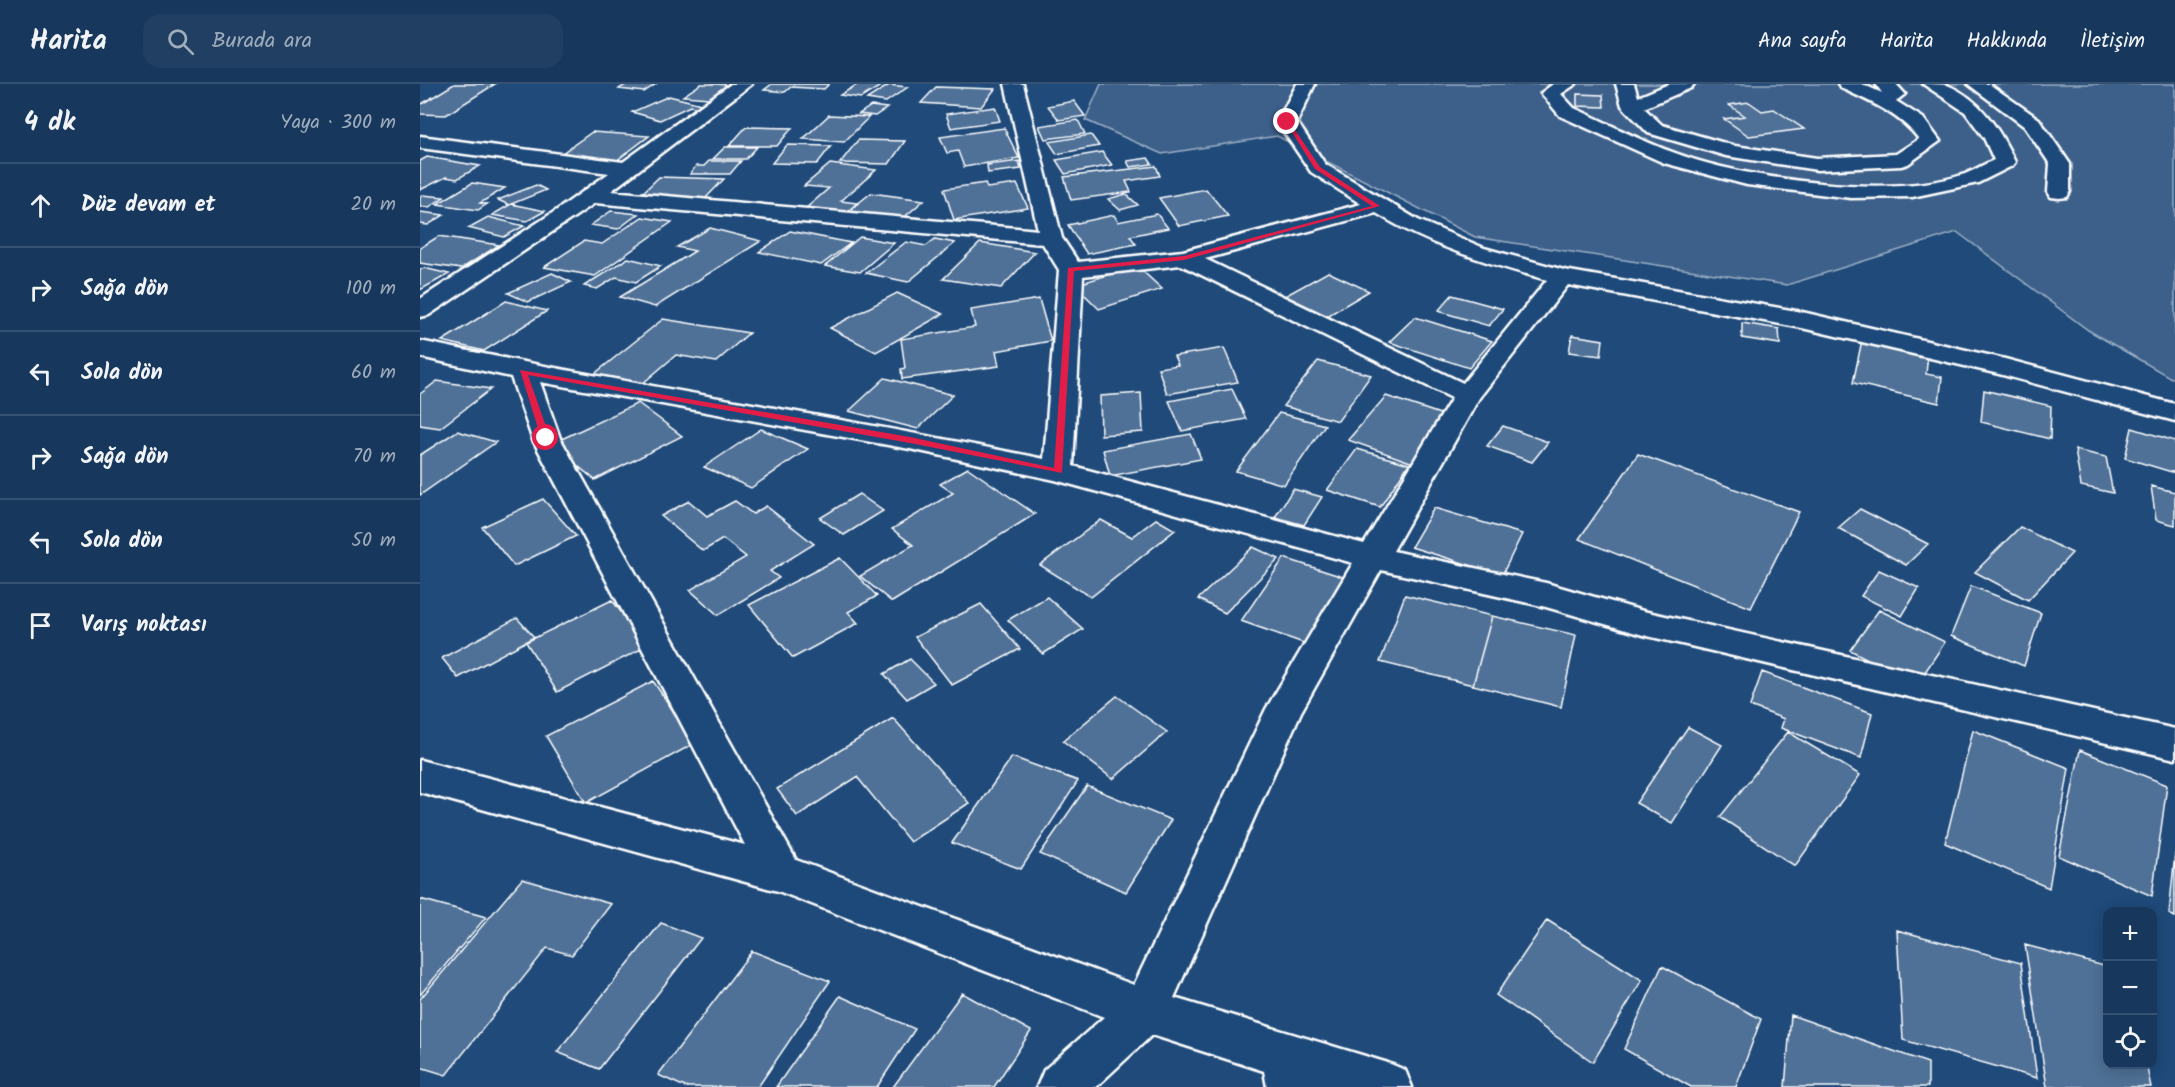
<!DOCTYPE html>
<html lang="tr">
<meta charset="utf-8">
<style>
body{margin:0;font-family:Kalam,sans-serif;background:#203f62;color:#f1f3f6}
.controls{position:absolute;right:18px;bottom:18px;display:grid;overflow:hidden;border-radius:12px;box-shadow:0 3px 15px #0003}
.controls button{width:54px;height:54px;display:grid;place-items:center;padding:0;border:0;border-bottom:2px solid #365272;background:#17385c;color:#f1f3f6;font:30px sans-serif}
.stop{position:absolute;width:18px;height:18px;margin:-14px;border:4px solid #e11d48;border-radius:50%;background:#fff}
.stop.end{background:#e11d48;border-color:#fff;box-shadow:0 2px 6px #0008}
.list{margin:0;padding:0;list-style:none}
h2{display:flex;justify-content:space-between;align-items:center;height:78px;margin:0;padding:0 24px;font-size:26px}
h2 small{font-size:20px;font-weight:400;color:#9eacbb}
.list li{display:grid;grid-template-columns:39px 1fr auto;gap:18px;align-items:center;box-sizing:border-box;height:84px;padding:0 24px;border-top:2px solid #365272}
.list b{display:block;font-size:22px;white-space:nowrap}
.list em{font-size:20px;font-style:normal;color:#9eacbb}
.icon{flex:none;width:33px;height:33px;fill:none;stroke:currentColor;stroke-width:2;stroke-linecap:round;stroke-linejoin:round}
.map{position:relative;flex:none;width:1755px;height:1003px;overflow:hidden}
header{display:flex;align-items:center;gap:36px;box-sizing:border-box;height:84px;padding:0 30px;background:#17385c;border-bottom:2px solid #365272}
header strong{font-size:28px}
nav{display:flex;gap:33px;margin-inline-start:auto;font-size:21px}
.search{width:420px;height:54px;background:#203f62;display:flex;align-items:center;gap:15px;box-sizing:border-box;padding:0 21px;border-radius:18px;color:#9eacbb;font-size:22px}
main{display:flex}
aside{flex:1;background:#17385c}
.map>svg:first-child{display:block}
.green{fill:#3c618b;stroke:#9eb0c5;stroke-width:1.5}
.building{fill:#507197;stroke:#fff;stroke-width:1.5}
.lines{fill:none;stroke-linecap:round;stroke-linejoin:round}
.minor-casing{stroke:#fff;stroke-width:5}
.minor{fill:#1f4a7a;fill-rule:evenodd}
.route{fill:#e11d48}
</style>
<header>
<strong>Harita</strong>
<div class="search"><svg class="icon" aria-label="search" viewBox="0 0 24 24"><circle cx="10" cy="10" r="6"/><path d="M15 15l6 6"/></svg>Burada ara</div>
<nav><a>Ana sayfa</a><a>Harita</a><a>Hakkında</a><a>İletişim</a></nav>
</header>
<main>
<aside>
<h2>4 dk<small>Yaya · 300 m</small></h2>
<ul class="list">
<li><svg class="icon" aria-label="ahead" viewBox="0 0 24 24"><path d="M12 20V5M6 11l6-6 6 6"/></svg><div><b>Düz devam et</b></div><em>20 m</em></li>
<li><svg class="icon" aria-label="right" viewBox="0 0 24 24"><path d="M7 20v-9h11M14 6l5 5-5 5"/></svg><div><b>Sağa dön</b></div><em>100 m</em></li>
<li><svg class="icon" aria-label="left" viewBox="0 0 24 24"><path d="M17 20v-9H6M10 6l-5 5 5 5"/></svg><div><b>Sola dön</b></div><em>60 m</em></li>
<li><svg class="icon" aria-label="right" viewBox="0 0 24 24"><path d="M7 20v-9h11M14 6l5 5-5 5"/></svg><div><b>Sağa dön</b></div><em>70 m</em></li>
<li><svg class="icon" aria-label="left" viewBox="0 0 24 24"><path d="M17 20v-9H6M10 6l-5 5 5 5"/></svg><div><b>Sola dön</b></div><em>50 m</em></li>
<li><svg class="icon" aria-label="arrive" viewBox="0 0 24 24"><path d="M6 21V4h12l-3 4 3 4H6"/></svg><div><b>Varış noktası</b></div></li>
</ul>
</aside>
<div class="map">
<svg width="1755" height="1003" viewBox="0 0 1755 1003">
<rect width="100%" height="100%" fill="#1f4a7a"/>
<filter id="ink" filterUnits="userSpaceOnUse"><feTurbulence type="fractalNoise" baseFrequency=".0167" numOctaves="2"/><feDisplacementMap in="SourceGraphic" scale="12" xChannelSelector="R" yChannelSelector="G"/><feConvolveMatrix kernelMatrix="1 2 1 2 8 2 1 2 1" color-interpolation-filters="sRGB"/></filter>
<g filter="url(#ink)">
<path class="green" d="M681,0H1755V293L1751,294L1668,246L1537,148L1367,201L1055,153L857,52L742,70L665,36Z"/>
<path class="building" d="M34,0H75L26,31L0,30V21Z
M207,0H236L224,8L199,5Z
M281,0H297L308,1L289,14L263,12Z
M352,0H409L404,5L371,3L365,8L344,6Z
M438,0H464L441,14L420,11Z
M469,1L488,3L466,18L447,15Z
M516,3L575,5L561,23L501,19Z
M1157,10L1183,11L1184,23L1157,22Z
M249,12L285,21L279,24L270,22L240,36L212,28Z
M654,17L665,32L639,36L628,22Z
M1329,18L1342,27L1354,25L1384,45L1329,52L1304,35L1325,32L1309,21Z
M451,22L467,24L455,32L439,30Z
M575,23L580,37L531,44L526,30Z
M409,31L449,33L424,58L383,55Z
M658,36L665,50L625,55L619,42Z
M326,43L372,44L357,62H309Z
M584,44L599,74L544,83L538,67L527,69L520,53Z
M172,48L229,52L196,77L138,72Z
M671,51L679,62L637,70L629,58Z
M438,56L485,57L469,80L420,79Z
M367,61L411,62L397,80L352,79Z
M305,63H337L326,75H293Z
M682,68L692,81L645,90L636,76Z
M7,73L60,82L37,95L26,93L0,106V77Z
M728,74L732,80L710,83L707,77Z
M289,77H321L310,90H270L276,82H284Z
M599,77L601,85L568,89L567,81Z
M410,80L456,86L421,117L437,119L424,131L384,126L409,104L384,102Z
M736,82L740,92L706,97L711,108L651,116L644,93Z
M239,93L304,95L282,118L215,116Z
M52,99L85,104L60,119L67,120L58,126L17,120Z
M565,99L567,104L597,100L608,124L534,136L524,105Z
M116,101L126,106L89,121L78,116Z
M786,105L808,132L759,142L739,114Z
M451,109L504,116L480,137L426,129Z
M706,110L718,121L700,126L688,115Z
M2,111L24,113L9,123L0,122V113Z
M91,120L125,127L107,137L72,131Z
M191,127L218,130L198,145L171,141Z
M0,128L24,131L8,141L0,140Z
M737,130L748,144L710,152L716,160L667,170L648,141L694,131L698,138Z
M68,133L104,142L84,153L48,144Z
M222,133L252,138L175,192L124,183L164,157L182,160Z
M290,144L341,157L235,223L200,213L275,167L257,163Z
M370,147L431,159L401,181L339,168Z
M19,152L79,161L41,185L0,179V164Z
M440,153L474,159L440,188L405,182Z
M515,155L535,159L488,198L446,189L486,158L506,162Z
M560,159L615,168L581,204L523,195Z
M208,174L241,182L216,198L196,193L177,205L164,202Z
M717,182L742,205L679,225L655,201Z
M4,184L29,190L0,206V186Z
M908,188L949,207L904,234L863,213Z
M132,189L151,198L108,218L88,209Z
M477,209L523,230L456,268L410,244Z
M1032,211L1083,225L1069,242L1018,227Z
M619,215L631,257L576,267L579,282L482,295L481,285L485,284L481,255L555,243L551,226Z
M86,217L127,227L64,267L22,257Z
M995,233L1072,257L1049,284L969,258Z
M243,235L329,249L296,278L256,271L222,300L173,291Z
M1322,239L1359,245L1360,260L1322,254Z
M1152,251L1183,256L1181,272L1149,268Z
M1442,256L1508,270L1506,290L1522,293L1519,319L1433,299Z
M804,264L818,298L747,310L738,284L758,281L754,272Z
M898,277L951,291L918,337L863,322Z
M465,294L533,311L498,345L429,327Z
M17,297L71,305L20,344L0,341V310Z
M812,305L826,335L762,347L749,317Z
M1564,306L1631,322L1630,355L1561,338Z
M721,309L723,348L681,351L680,312Z
M966,312L1032,334L996,380L928,356Z
M218,319L262,352L175,396L131,360Z
M859,329L905,341L864,401L816,387Z
M1083,342L1128,358L1112,378L1067,362Z
M1712,344L1755,357V389L1705,374Z
M341,345L388,365L331,404L284,383Z
M37,347L76,358L0,411V371Z
M771,350L781,375L690,392L683,366Z
M937,365L989,380L960,423L907,406Z
M1655,366L1686,373L1693,409L1661,402Z
M1218,370L1379,428L1331,524L1159,455Z
M548,384L615,430L472,518L440,492L493,461L472,445L533,409L520,400Z
M1731,402L1755,408V441L1736,436Z
M873,405L902,413L884,441L855,433Z
M439,410L463,427L424,451L400,434Z
M123,415L156,452L94,482L62,443Z
M269,417L287,432L315,417L333,430L346,422L394,460L350,487L359,494L298,531L270,506L326,473L303,455L283,467L241,432Z
M1014,424L1102,450L1082,491L991,463Z
M1440,425L1508,460L1486,481L1418,444Z
M736,435L755,446L671,513L620,481L681,436L712,453Z
M1600,443L1652,469L1608,516L1555,488Z
M833,463L859,475L805,529L778,515Z
M420,474L457,512L428,528L438,539L373,574L329,521Z
M864,474L932,496L892,562L821,537Z
M1459,486L1499,504L1482,532L1441,512Z
M1551,502L1621,529L1604,582L1531,552Z
M985,511L1072,532L1053,601L960,578Z
M627,513L663,545L623,570L588,536Z
M192,516L227,562L137,608L106,558Z
M561,520L600,565L532,601L495,553Z
M1459,526L1525,558L1497,600L1430,566Z
M1072,532L1156,551L1141,623L1053,601Z
M97,534L114,553L38,594L22,574Z
M490,575L514,599L487,615L464,590Z
M1342,588L1452,629L1441,674L1361,644L1364,635L1330,622Z
M233,597L275,659L166,719L126,652Z
M697,612L747,648L693,695L643,657Z
M473,634L549,719L490,758L437,693L377,732L357,705Z
M1268,643L1302,661L1252,739L1216,719Z
M1553,646L1649,684L1629,804L1525,759Z
M1368,648L1440,691L1375,782L1300,733Z
M1660,666L1747,701L1732,812L1639,772Z
M592,673L658,697L601,785L532,759Z
M667,702L751,736L706,808L620,770Z
M1755,769V833L1749,830Z
M102,795L191,820L152,871L127,864L26,991L0,983V915Z
M0,815L66,833L0,911Z
M1127,836L1222,896L1173,978L1076,911Z
M241,839L281,854L179,985L137,968Z
M1477,846L1601,879L1617,994L1483,956Z
M1605,861L1688,883V980H1726L1731,1003H1627Z
M332,867L410,897L338,1003H265L238,991Z
M1242,882L1341,935L1316,1003H1271L1204,965Z
M542,909L611,947L574,1003H473Z
M420,912L495,945L457,1003H356Z
M1371,931L1508,979V1003H1365Z"/>
<g class="lines">
<g class="minor-casing">
<path id="minor" d="M311,0H332L191,107L618,146L585,0H603L642,154L658,178L763,167L941,120L891,88L857,38L877,0H895L877,38L905,80L998,136L1064,164L1144,186L1382,228L1585,275L1755,320V337L1579,290L1382,244L1148,201L1059,314L973,467L1126,499L1223,527L1755,645V675L1223,551L1126,523L961,486L881,628L754,914L968,979L985,986L992,1003H847L844,987L732,951L676,1003H617L624,986L684,933L358,807L0,708V676L325,761L112,354L91,293L0,273V257C207,301 417,332 624,375L639,186L623,160L175,119L9,231L0,233V215L137,126L189,89L0,64V52L203,78ZM956,129C1009,162 1067,179 1127,196L1043,299L785,175ZM761,181L1032,314L944,460L653,382L663,192ZM120,298L490,365L635,396L933,479L846,625L714,901L376,776L140,354Z
M1133,0H1156L1141,10L1154,24C1188,39 1222,58 1258,70C1328,96 1474,115 1545,90C1555,86 1564,80 1574,76L1564,54L1545,28L1503,0C1510,0 1520,0 1527,1C1561,15 1580,46 1595,78L1592,82L1558,99L1492,113L1431,114L1327,101L1244,79L1140,32L1121,9Z
M1196,0H1214L1218,13L1249,0H1274L1271,4L1224,24L1242,41L1315,62L1397,74L1476,70L1499,55C1480,30 1449,17 1421,4L1418,0H1442L1462,9L1456,0H1476L1485,10L1476,17L1503,34L1520,57L1488,80L1481,82L1397,86L1306,72L1228,49L1202,22Z
M1548,0H1569L1619,35L1650,80V108L1647,113L1639,114L1631,113L1628,108L1630,80L1605,43Z"/>
</g>
<use href="#minor" class="minor"/>
</g>
</g>
<path class="route" d="M865,37H869L900,83L960,122L764,176L654,187L642,389L490,359L108,291L130,354L126,357L121,354L100,286L490,353L634,384L648,184L764,172L952,122L895,85Z"/>
</svg>
<div class="controls">
<button>+</button>
<button>−</button>
<button><svg class="icon" aria-label="locate" viewBox="0 0 24 24"><circle cx="12" cy="12" r="6"/><path d="M12 2v4M12 18v4M2 12h4M18 12h4"/></svg></button>
</div>
<div class="stop" style="left:126px;top:354px"></div>
<div class="stop end" style="left:867px;top:38px"></div>
</div>
</main>
